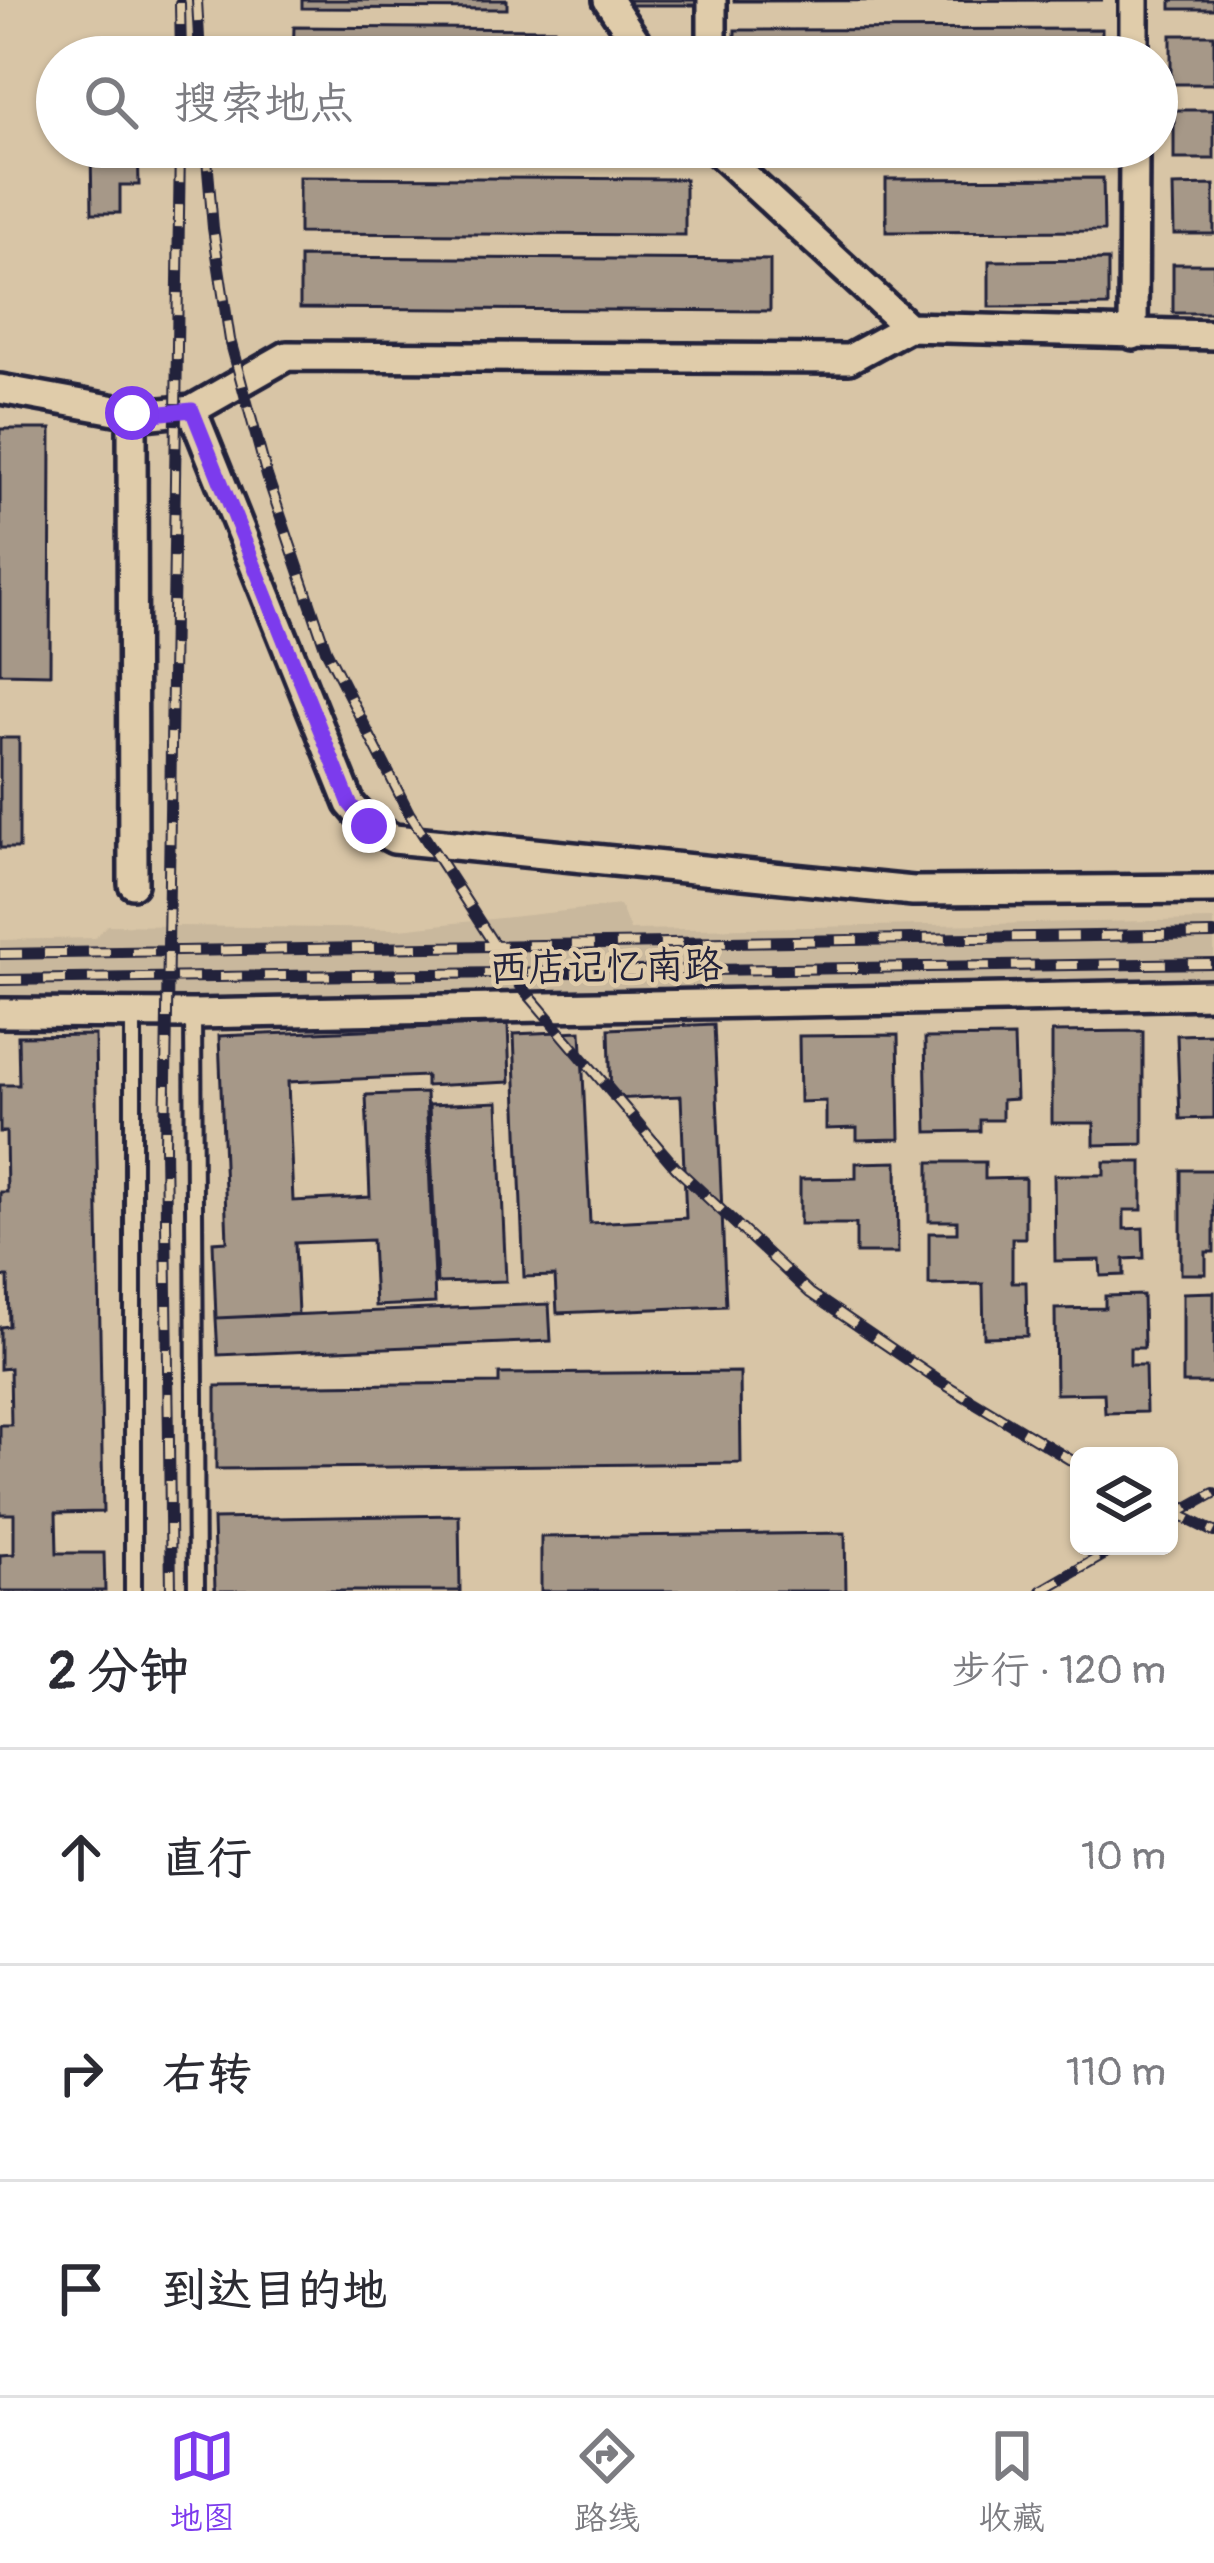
<!DOCTYPE html>
<html lang="zh">
<meta charset="utf-8">
<style>
body{margin:0;font-family:Pangolin,"LXGW WenKai TC",sans-serif;background:#f7f7f7;color:#2b2b33}
.controls{position:absolute;right:36px;bottom:36px;display:grid;overflow:hidden;border-radius:18px;box-shadow:0 3px 9px #0004}
.controls button{width:108px;height:108px;display:grid;place-items:center;padding:0;border:0;border-bottom:3px solid #e1e1e2;background:#fff;color:#2b2b33;font:60px sans-serif}
.stop{position:absolute;width:36px;height:36px;margin:-27px;border:9px solid #7c3aed;border-radius:50%;background:#fff}
.stop.end{background:#7c3aed;border-color:#fff;box-shadow:0 3px 12px #0008}
.list{margin:0;padding:0;list-style:none}
h2{display:flex;justify-content:space-between;align-items:center;height:156px;margin:0;padding:0 48px;font-size:51px}
h2 small{font-size:39px;font-weight:400;color:#7c7c81}
.list li{display:grid;grid-template-columns:78px 1fr auto;gap:36px;align-items:center;box-sizing:border-box;height:216px;padding:0 48px;border-top:3px solid #e1e1e2}
.list b{display:block;font-size:45px;white-space:nowrap}
.list em{font-size:39px;font-style:normal;color:#7c7c81}
.icon{flex:none;width:66px;height:66px;fill:none;stroke:currentColor;stroke-width:2;stroke-linecap:round;stroke-linejoin:round}
.map{position:relative;flex:none;width:1214px;height:1591px;overflow:hidden}
.search{position:absolute;background:#fff;box-shadow:0 3px 9px #0004;left:36px;right:36px;top:36px;height:132px;display:flex;align-items:center;gap:30px;box-sizing:border-box;padding:0 42px;border-radius:66px;color:#7c7c81;font-size:45px}
.sheet{height:804px;background:#fff}
nav{display:flex;justify-content:space-around;align-items:center;box-sizing:border-box;height:168px;border-top:3px solid #e1e1e2;background:#fff;font-size:33px;color:#7c7c81}
nav a{display:grid;justify-items:center;gap:6px}
nav .on{color:#7c3aed}
.map>svg:first-child{display:block}
.built{fill:#c9b89d}
.building{fill:#a69888;stroke:#22223b;stroke-width:3}
.lines{fill:none;stroke-linecap:round;stroke-linejoin:round}
.lane-casing{stroke:#22223b;stroke-width:22}
.street-casing{stroke:#22223b;stroke-width:36}
.lane{stroke:#e0ccaa;stroke-width:14}
.street{stroke:#e0ccaa;stroke-width:27}
.rail-casing{stroke:#22223b;stroke-width:12}
.rail{stroke:#e0ccaa;stroke-width:8;stroke-dasharray:22;stroke-linecap:butt}
.route{stroke:#7c3aed;stroke-width:15}
.labels{text-anchor:middle;dominant-baseline:central;stroke-width:9;stroke-linejoin:round;paint-order:stroke}
.street-label{font-size:39px;fill:#22223b;stroke:#e0ccaa}
</style>
<div class="map">
<svg width="1214" height="1591" viewBox="0 0 1214 1591">
<rect width="100%" height="100%" fill="#d8c5a6"/>
<filter id="ink" filterUnits="userSpaceOnUse"><feTurbulence type="fractalNoise" baseFrequency=".00833" numOctaves="2"/><feDisplacementMap in="SourceGraphic" scale="24" xChannelSelector="R" yChannelSelector="G"/><feConvolveMatrix kernelMatrix="1 2 1 2 8 2 1 2 1" color-interpolation-filters="sRGB"/></filter>
<g filter="url(#ink)">
<path class="built" d="M620,905L630,930L1214,920V983L0,1000V940L95,938L107,925L400,929Z"/>
<path class="building" d="M302,0H507V9L302,8Z
M615,0H696V5H615Z
M734,0H1103L734,1Z
M1171,0H1214V9H1171Z
M294,27L554,29V57H293Z
M1102,29V57H735V30Z
M1171,35H1214V84H1171Z
M1174,110H1214V159H1174Z
M91,147H138L139,185H120V213H92Z
M295,147H626V153L295,151Z
M790,147H1100V155L791,156Z
M299,177L685,179V235L299,233Z
M1103,178L1104,231L886,232V179Z
M1214,185V234H1174L1173,186Z
M300,257L770,260V311L300,308Z
M1108,260V306L989,307V261Z
M1173,264H1214V313H1173Z
M0,429H51L50,674L0,673Z
M0,738H19V848H0Z
M508,1024L510,1082L426,1086V1076L288,1082L293,1201L370,1197L366,1095L426,1093L435,1303L375,1306L372,1240L295,1243L298,1314L216,1318L213,1242L227,1241L219,1036Z
M714,1024L726,1306L557,1313L555,1276L524,1277L514,1034L581,1031L590,1223L686,1218L681,1096L611,1099L609,1029Z
M1143,1031V1144L1094,1145V1123H1052V1032Z
M1214,1034V1118L1180,1119L1177,1035Z
M95,1035L103,1512L56,1513L57,1553H104L105,1591H0V1555L14,1554V1514H0V1425H11L10,1368L0,1369V1327L9,1326L8,1277H0V1192H7L6,1132H0V1085H19L18,1036Z
M898,1035L900,1139L857,1140V1128L826,1129V1101L800,1102L799,1036Z
M1014,1037L1016,1099L1002,1100V1120H980V1131L927,1132L925,1038Z
M498,1102L506,1281L437,1283L429,1105Z
M897,1162L898,1253H856V1224H800V1179L856,1178V1163Z
M929,1162H985V1179L1025,1178V1238H1012V1282H1026L1027,1336L984,1337L983,1284L929,1285V1233H957V1221H929Z
M1104,1162H1142V1210H1124V1229L1143,1228L1144,1258L1124,1259V1275L1101,1276L1100,1260L1055,1261L1054,1175H1104Z
M1181,1170H1214V1252H1206V1274H1181Z
M1214,1292V1383H1183V1293Z
M1143,1295L1144,1348H1130V1365H1145L1146,1412L1105,1413L1104,1393L1056,1394L1055,1309L1105,1308V1296Z
M549,1304L551,1341L218,1355L216,1318Z
M740,1372L741,1463L216,1469V1386L499,1383V1374Z
M459,1515L460,1591H215L213,1519Z
M845,1533L846,1591H541V1537Z"/>
<g class="lines">
<g class="lane-casing">
<path id="lane" d="M133,1014V1591
M193,1014L196,1591"/>
</g>
<g class="street-casing">
<path id="street" d="M608,0L646,57
M712,0V57
M1134,57V0
M713,147L908,327L1214,335
M1133,335L1134,147
M0,389L143,415L192,410L287,356L849,359L908,327
M192,410L350,804L369,826L394,839L913,891L1214,889
M132,413L133,884
M0,1013L193,1014L1214,994"/>
</g>
<use href="#lane" class="lane"/>
<use href="#street" class="street"/>
<g class="rail-casing">
<path id="rail" d="M197,0L200,57
M180,3L181,57
M206,147L213,228L230,340L267,476L326,650L409,813L521,986L676,1168L810,1293L936,1379L1079,1465
M0,954L1214,934
M0,980L1214,963
M1169,1510L1214,1532
M1169,1518L1214,1493
M171,1591L165,1146L180,147
M1041,1591L1119,1546"/>
</g>
<use href="#rail" class="rail"/>
</g>
</g>
<g class="lines" filter="url(#ink)">
<path class="route" d="M132,413L143,415L192,410L350,804L369,826"/>
</g>
<g class="labels">
<g class="street-label">
<text transform="translate(606 967) rotate(-1)">西店记忆南路</text>
</g>
</g>
</svg>
<div class="controls">
<button><svg class="icon" aria-label="layers" viewBox="0 0 24 24"><path d="M12 4l9 5-9 5-9-5zM3 14l9 5 9-5"/></svg></button>
</div>
<div class="stop" style="left:132px;top:413px"></div>
<div class="stop end" style="left:369px;top:826px"></div>
<div class="search"><svg class="icon" aria-label="search" viewBox="0 0 24 24"><circle cx="10" cy="10" r="6"/><path d="M15 15l6 6"/></svg>搜索地点</div>
</div>
<section class="sheet">
<h2>2 分钟<small>步行 · 120 m</small></h2>
<ul class="list">
<li><svg class="icon" aria-label="ahead" viewBox="0 0 24 24"><path d="M12 20V5M6 11l6-6 6 6"/></svg><div><b>直行</b></div><em>10 m</em></li>
<li><svg class="icon" aria-label="right" viewBox="0 0 24 24"><path d="M7 20v-9h11M14 6l5 5-5 5"/></svg><div><b>右转</b></div><em>110 m</em></li>
<li><svg class="icon" aria-label="arrive" viewBox="0 0 24 24"><path d="M6 21V4h12l-3 4 3 4H6"/></svg><div><b>到达目的地</b></div></li>
</ul>
</section>
<nav>
<a class="on"><svg class="icon" aria-label="map" viewBox="0 0 24 24"><path d="M3 6l6-2 6 2 6-2v14l-6 2-6-2-6 2zM9 4v14M15 6v14"/></svg>地图</a>
<a><svg class="icon" aria-label="directions" viewBox="0 0 24 24"><path d="M12 3l9 9-9 9-9-9zM9 14v-3h6M13 9l2 2-2 2"/></svg>路线</a>
<a><svg class="icon" aria-label="saved" viewBox="0 0 24 24"><path d="M7 4h10v16l-5-4-5 4z"/></svg>收藏</a>
</nav>
